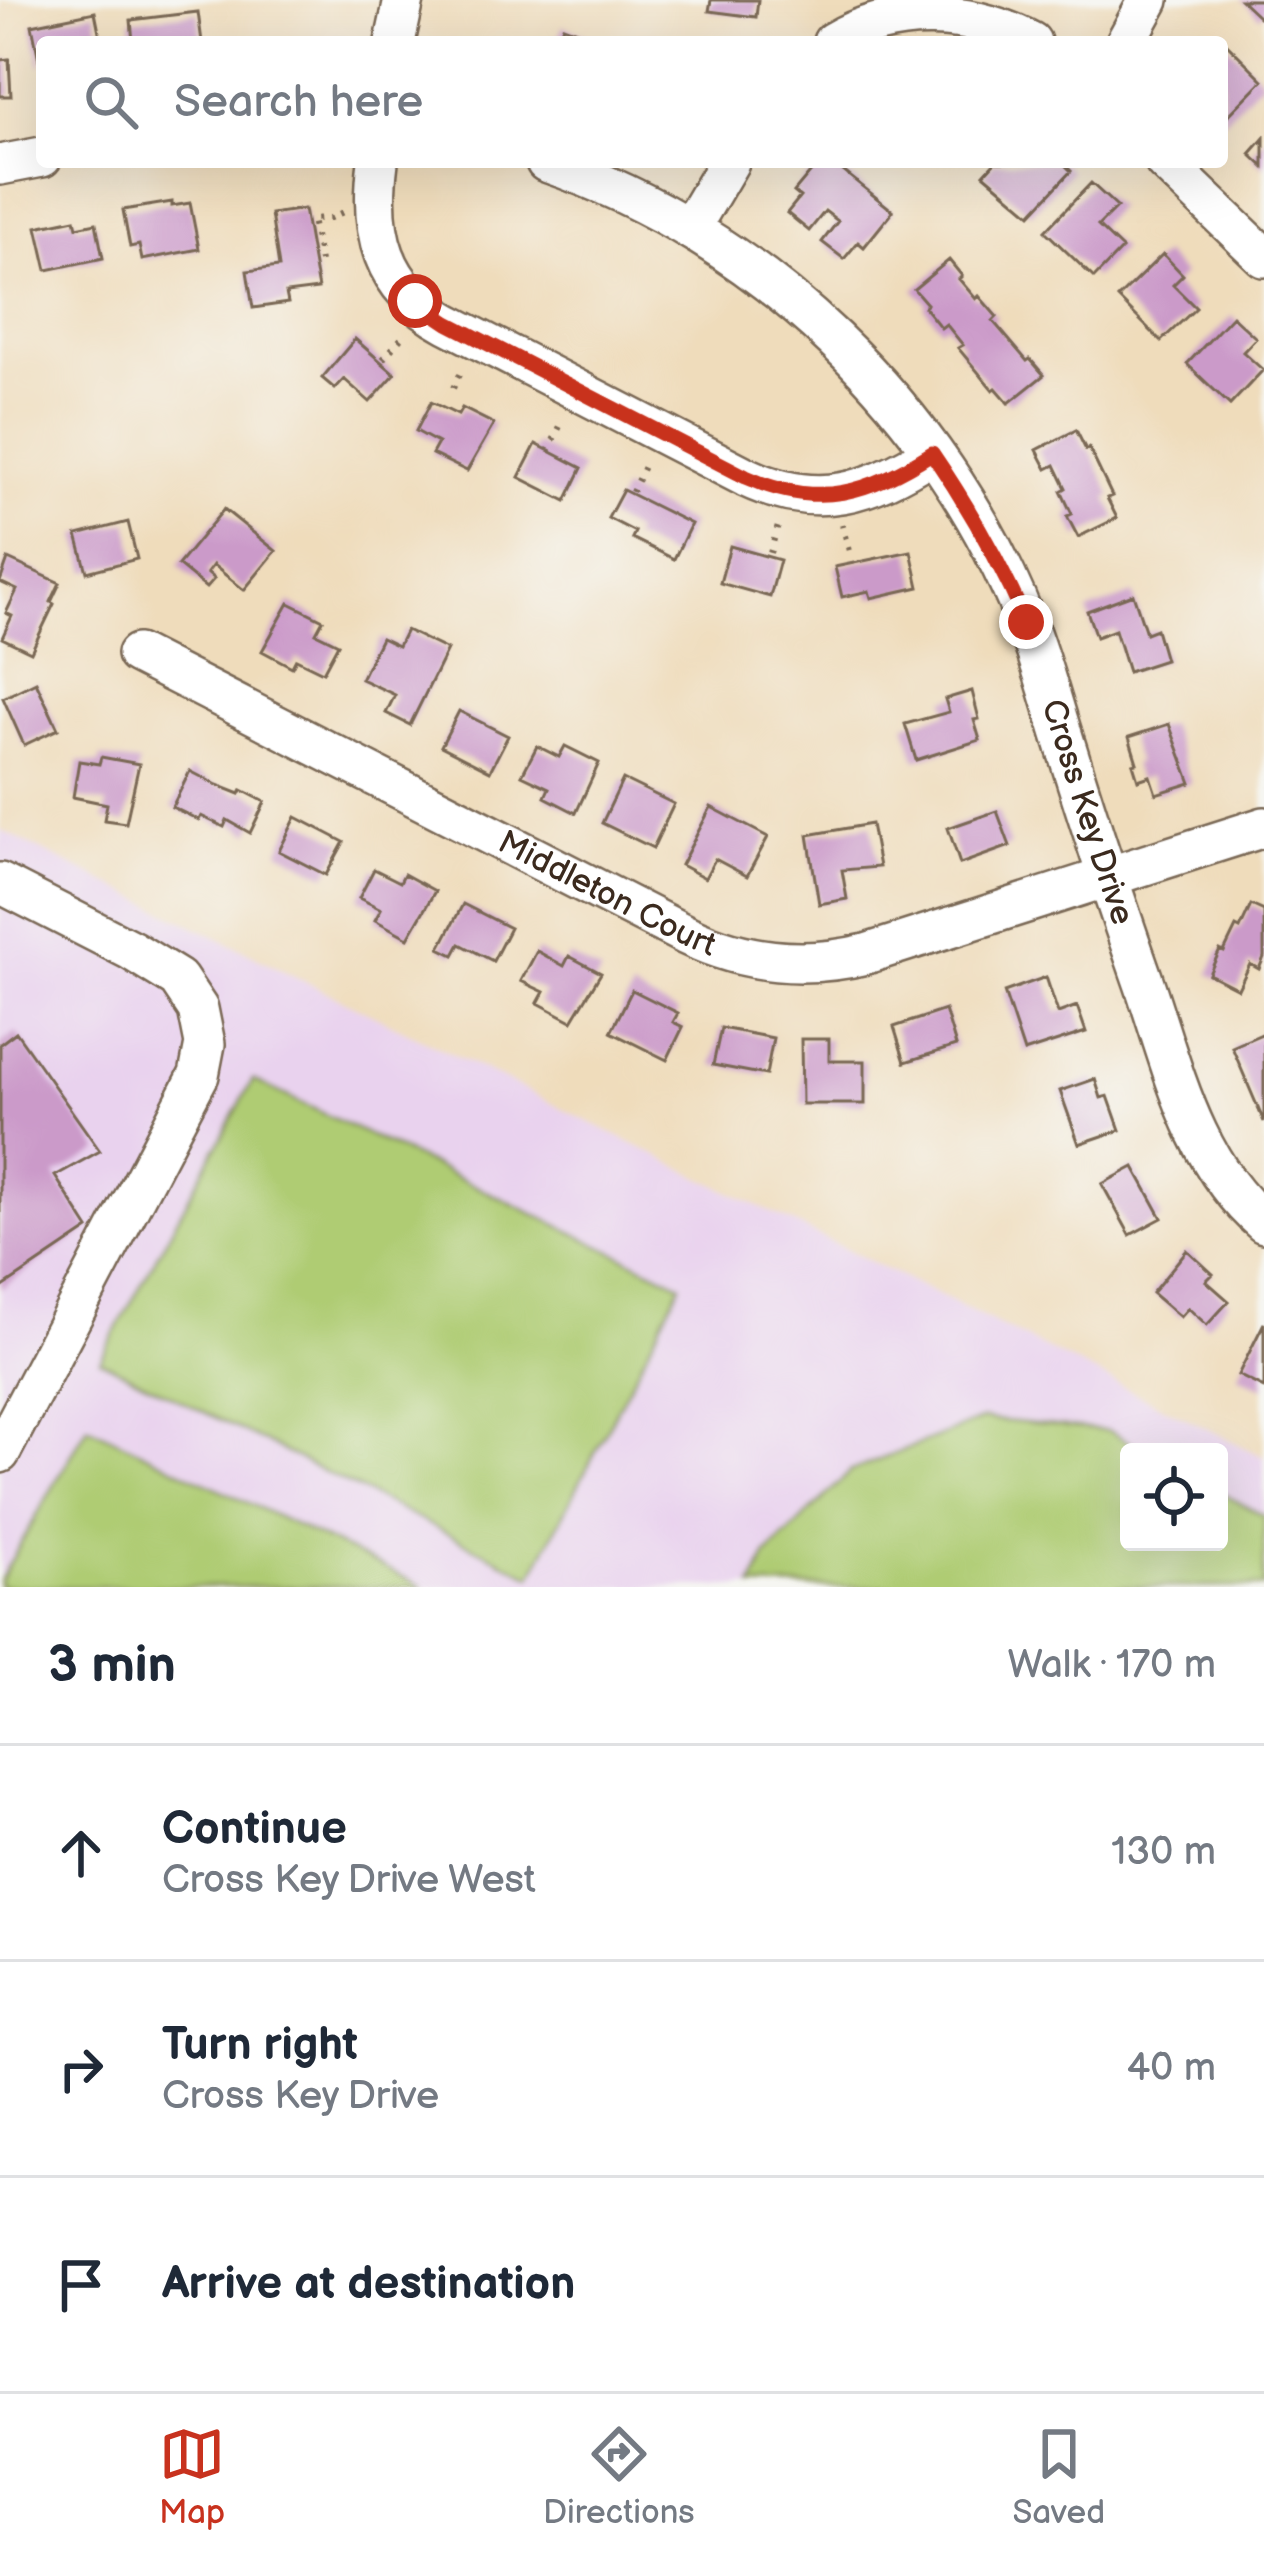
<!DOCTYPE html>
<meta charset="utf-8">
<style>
body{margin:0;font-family:"Balsamiq Sans",sans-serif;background:#f6f6f7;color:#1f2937}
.controls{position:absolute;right:36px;bottom:36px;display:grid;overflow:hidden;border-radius:12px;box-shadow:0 12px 48px #0002}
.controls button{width:108px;height:108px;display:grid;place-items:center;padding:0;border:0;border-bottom:3px solid #e0e1e3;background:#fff;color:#1f2937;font:60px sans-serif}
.stop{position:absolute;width:36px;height:36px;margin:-27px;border:9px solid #c8321e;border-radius:50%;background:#fff}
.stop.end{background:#c8321e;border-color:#fff;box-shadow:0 3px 12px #0008}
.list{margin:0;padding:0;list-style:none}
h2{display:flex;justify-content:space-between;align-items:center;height:156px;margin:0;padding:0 48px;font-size:51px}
h2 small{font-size:39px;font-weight:400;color:#747a83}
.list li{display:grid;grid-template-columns:78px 1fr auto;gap:36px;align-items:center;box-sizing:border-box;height:216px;padding:0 48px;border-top:3px solid #e0e1e3}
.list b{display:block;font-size:45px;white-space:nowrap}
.list p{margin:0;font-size:39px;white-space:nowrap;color:#747a83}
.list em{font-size:39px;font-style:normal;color:#747a83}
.icon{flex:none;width:66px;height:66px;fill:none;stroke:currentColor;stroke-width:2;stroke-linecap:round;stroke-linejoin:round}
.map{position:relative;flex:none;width:1264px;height:1587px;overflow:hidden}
.search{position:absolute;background:#fff;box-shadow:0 12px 48px #0002;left:36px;right:36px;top:36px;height:132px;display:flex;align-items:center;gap:30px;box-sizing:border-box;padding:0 42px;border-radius:12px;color:#747a83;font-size:45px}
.sheet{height:804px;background:#fff}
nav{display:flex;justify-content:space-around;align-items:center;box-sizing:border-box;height:168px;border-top:3px solid #e0e1e3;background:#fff;font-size:33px;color:#747a83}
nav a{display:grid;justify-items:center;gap:6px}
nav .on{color:#c8321e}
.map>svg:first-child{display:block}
.built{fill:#e9d2ee;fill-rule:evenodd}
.green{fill:#afcc73;stroke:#757b48;stroke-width:3}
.building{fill:#cb9ac9}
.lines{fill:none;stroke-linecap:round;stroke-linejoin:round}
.minor-casing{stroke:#7a6855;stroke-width:44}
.path{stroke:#7a6855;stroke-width:6;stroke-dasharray:3 9;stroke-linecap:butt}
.minor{stroke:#fff;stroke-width:39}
.route{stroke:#c8321e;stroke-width:15}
.labels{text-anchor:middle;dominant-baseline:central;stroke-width:10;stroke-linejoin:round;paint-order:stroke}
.street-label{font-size:33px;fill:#3b2a1e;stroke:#f6f6f2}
</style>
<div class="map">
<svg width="1264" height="1587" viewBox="0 0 1264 1587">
<rect width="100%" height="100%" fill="#f6f6f2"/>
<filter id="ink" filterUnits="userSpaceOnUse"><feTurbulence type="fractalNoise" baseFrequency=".00833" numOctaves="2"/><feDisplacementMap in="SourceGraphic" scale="24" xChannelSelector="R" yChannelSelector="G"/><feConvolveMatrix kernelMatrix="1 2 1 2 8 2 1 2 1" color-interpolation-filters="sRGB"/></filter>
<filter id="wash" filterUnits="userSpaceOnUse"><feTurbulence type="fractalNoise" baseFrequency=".004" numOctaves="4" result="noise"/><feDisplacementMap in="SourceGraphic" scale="48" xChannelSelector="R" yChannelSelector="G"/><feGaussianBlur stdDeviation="2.7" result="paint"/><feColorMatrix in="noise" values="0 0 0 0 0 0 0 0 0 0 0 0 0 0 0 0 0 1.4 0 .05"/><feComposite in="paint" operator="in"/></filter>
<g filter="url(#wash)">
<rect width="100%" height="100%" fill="#efdcbb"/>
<path class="built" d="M0,830L1264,1457V1587H0ZM1129,1452H1219V1542H1129Z"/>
<path class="green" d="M253,1080L681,1284L532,1576L100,1360Z
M983,1419L1109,1431L1147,1452H1129V1542H1219V1492L1264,1516V1587H752L767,1555L851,1471Z
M88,1426L424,1587H0V1580Z"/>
<g id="blocks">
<path class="building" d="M711,0H758L756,17L709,11Z
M1241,0H1264V12L1259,17Z
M95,12L101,42H42V65H40L32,25Z
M198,12L202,42H133L131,20Z
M563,26L606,42H556Z
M1224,41L1263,80L1222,122V44Z
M9,59L11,96H0V60Z
M1264,138V167L1250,154Z
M819,162H832L893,211L864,247L858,242L844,259L822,242L838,221L825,211L809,231L787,213L800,197L794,192Z
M995,162H1062L1071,171L1031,214L984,174Z
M1091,183L1117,207L1098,226L1122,249L1094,278L1045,231Z
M172,202V206L190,203L199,249L142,260L139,245L130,247L123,210Z
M304,209L318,289L286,293L288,303L253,308L247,271L279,267L271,214Z
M75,219L77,227L96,223L103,258L47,270L37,227Z
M1163,254L1183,275L1173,285L1196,308L1161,341L1118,298Z
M949,260L962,276L959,279L976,299L979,296L997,317L993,321L1027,361L1030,359L1044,375L1009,403L996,388L993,390L958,348L963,345L946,324L941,328L924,307L927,304L914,289Z
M1232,316L1256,338L1243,352L1263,370L1230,405L1187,364Z
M355,339L395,374L370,402L344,379L335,389L322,378Z
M431,402L458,415L462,408L494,424L467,471L432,454L438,443L416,431Z
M1076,430L1086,450L1089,448L1112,496L1107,498L1117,518L1078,537L1067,516L1072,514L1061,491L1066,488L1055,465L1047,469L1037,450Z
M536,444L582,468L566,501L519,477Z
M623,490L691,524L674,559L632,538L635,532L608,518Z
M224,509L276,551L244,590L213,565L207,573L214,579L206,588L178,565Z
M128,522L137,559L87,572L77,535Z
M730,546L780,560L770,597L720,583Z
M911,551L919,587L871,598L869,591L842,597L835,567Z
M8,559L60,583L51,602L54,604L31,652L2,638L12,616L6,613L17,590L0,582Z
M1133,594L1146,633L1156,629L1165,660L1128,672L1115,630L1096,637L1087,611Z
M289,603L323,620L316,633L338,644L323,672L296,659L292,667L262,651Z
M406,630L447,650L410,725L386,713L395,695L361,679L381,638L398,646Z
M36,682L58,729L24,745L3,698Z
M972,691L979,719L974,720L980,740L916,760L905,724L949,712L945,699Z
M459,711L508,736L490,771L441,746Z
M1169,724L1191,783L1156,794L1150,776L1138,780L1133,764L1137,763L1129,737Z
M537,746L559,757L565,746L599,763L576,813L545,797L549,788L522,775Z
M101,757L139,764L126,823L104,820L107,804L73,797L79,761L99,764Z
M190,771L217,785L240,794L242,790L265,802L250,833L227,820L224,827L201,816L199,820L172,807Z
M623,779L674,804L653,848L602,823Z
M711,807L768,837L747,876L715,859L705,878L681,865Z
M997,811L1010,846L960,864L948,828Z
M296,817L344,842L326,875L279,851Z
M871,824L879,867L842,870L847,899L819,904L808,835Z
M374,869L400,882L404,874L435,891L408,938L375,920L381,909L359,898Z
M463,904L510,928L493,961L460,944L454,955L440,948Z
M1251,905L1264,911V957L1259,969L1250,964L1238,989L1209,974L1220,950L1224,952L1236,927L1240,929Z
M537,951L564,966L569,956L601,973L572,1021L538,1003L544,992L521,981Z
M1046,977L1058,1013L1077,1006L1086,1032L1024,1052L1004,992Z
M632,990L678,1013L673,1022L683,1027L667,1060L611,1032Z
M945,1010L956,1046L905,1062L894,1027Z
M721,1028L773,1038L766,1075L713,1065Z
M16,1032L100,1151L55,1176L89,1229L0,1289V1044Z
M1264,1033V1122L1232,1047Z
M801,1039H829V1061H865V1104H802Z
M1095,1079L1101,1098L1108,1096L1120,1130L1079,1144L1060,1091Z
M1134,1167L1162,1218L1130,1235L1102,1184Z
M1187,1250L1213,1274L1206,1281L1229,1301L1207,1325L1188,1308L1180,1317L1152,1293Z
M1264,1323V1388L1238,1375Z"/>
</g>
</g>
<g filter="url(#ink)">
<use href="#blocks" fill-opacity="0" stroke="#7a6855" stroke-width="3"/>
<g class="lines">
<g class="minor-casing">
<g id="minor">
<path d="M395,42L404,0"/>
<path d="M833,42C893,6 970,10 1031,42"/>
<path d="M1126,42L1149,0"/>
<path d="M378,162C369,232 381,287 447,323L746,477C818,511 869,493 932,453"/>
<path id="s1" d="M546,162C761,236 941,408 1025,620C1042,662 1053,707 1067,750C1091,828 1117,906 1144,983C1173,1068 1193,1163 1264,1223"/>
<path d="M1165,162L1264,257"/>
<path d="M0,165L42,157"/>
<path d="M690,228L729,162"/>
<path id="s2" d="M137,654L686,935C744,963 804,969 866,954L1264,827"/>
<path d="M0,883L131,950L178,979L198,1009L205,1044L199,1075L0,1453"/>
</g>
</g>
<path class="path" d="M320,262L312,219L330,218L343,212
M383,359L405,334
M453,388L463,369
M548,451L563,420
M632,492L646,462
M842,524L850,555
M770,553L780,519"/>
<use href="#minor" class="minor"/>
</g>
</g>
<g class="lines" filter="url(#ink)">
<path class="route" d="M415,301L448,323L746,477C819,510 868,493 932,453C969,507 1000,562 1026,622"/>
</g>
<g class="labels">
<g class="street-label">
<text stroke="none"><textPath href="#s1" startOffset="885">Cross Key Drive</textPath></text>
<text stroke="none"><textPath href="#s2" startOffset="528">Middleton Court</textPath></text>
</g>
</g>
</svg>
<div class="controls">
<button><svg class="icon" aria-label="locate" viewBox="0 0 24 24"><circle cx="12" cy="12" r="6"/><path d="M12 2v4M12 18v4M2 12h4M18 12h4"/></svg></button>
</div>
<div class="stop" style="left:415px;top:301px"></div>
<div class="stop end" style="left:1026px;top:622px"></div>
<div class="search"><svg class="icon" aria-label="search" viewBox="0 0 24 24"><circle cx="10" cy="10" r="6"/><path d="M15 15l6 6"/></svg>Search here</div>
</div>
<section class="sheet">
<h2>3 min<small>Walk · 170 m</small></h2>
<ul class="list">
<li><svg class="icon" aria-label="ahead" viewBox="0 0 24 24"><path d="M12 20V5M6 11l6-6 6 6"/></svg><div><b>Continue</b><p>Cross Key Drive West</p></div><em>130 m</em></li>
<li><svg class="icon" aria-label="right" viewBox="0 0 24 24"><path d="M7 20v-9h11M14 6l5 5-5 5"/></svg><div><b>Turn right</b><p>Cross Key Drive</p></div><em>40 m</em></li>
<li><svg class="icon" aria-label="arrive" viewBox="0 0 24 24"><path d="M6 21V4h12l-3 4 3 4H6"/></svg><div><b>Arrive at destination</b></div></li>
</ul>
</section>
<nav>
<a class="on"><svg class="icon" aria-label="map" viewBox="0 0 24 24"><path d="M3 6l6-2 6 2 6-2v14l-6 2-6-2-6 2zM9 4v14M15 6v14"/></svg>Map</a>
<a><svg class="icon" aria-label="directions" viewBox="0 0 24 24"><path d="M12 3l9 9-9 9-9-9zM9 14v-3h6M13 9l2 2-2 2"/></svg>Directions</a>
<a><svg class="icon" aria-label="saved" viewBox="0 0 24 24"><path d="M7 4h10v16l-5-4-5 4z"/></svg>Saved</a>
</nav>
